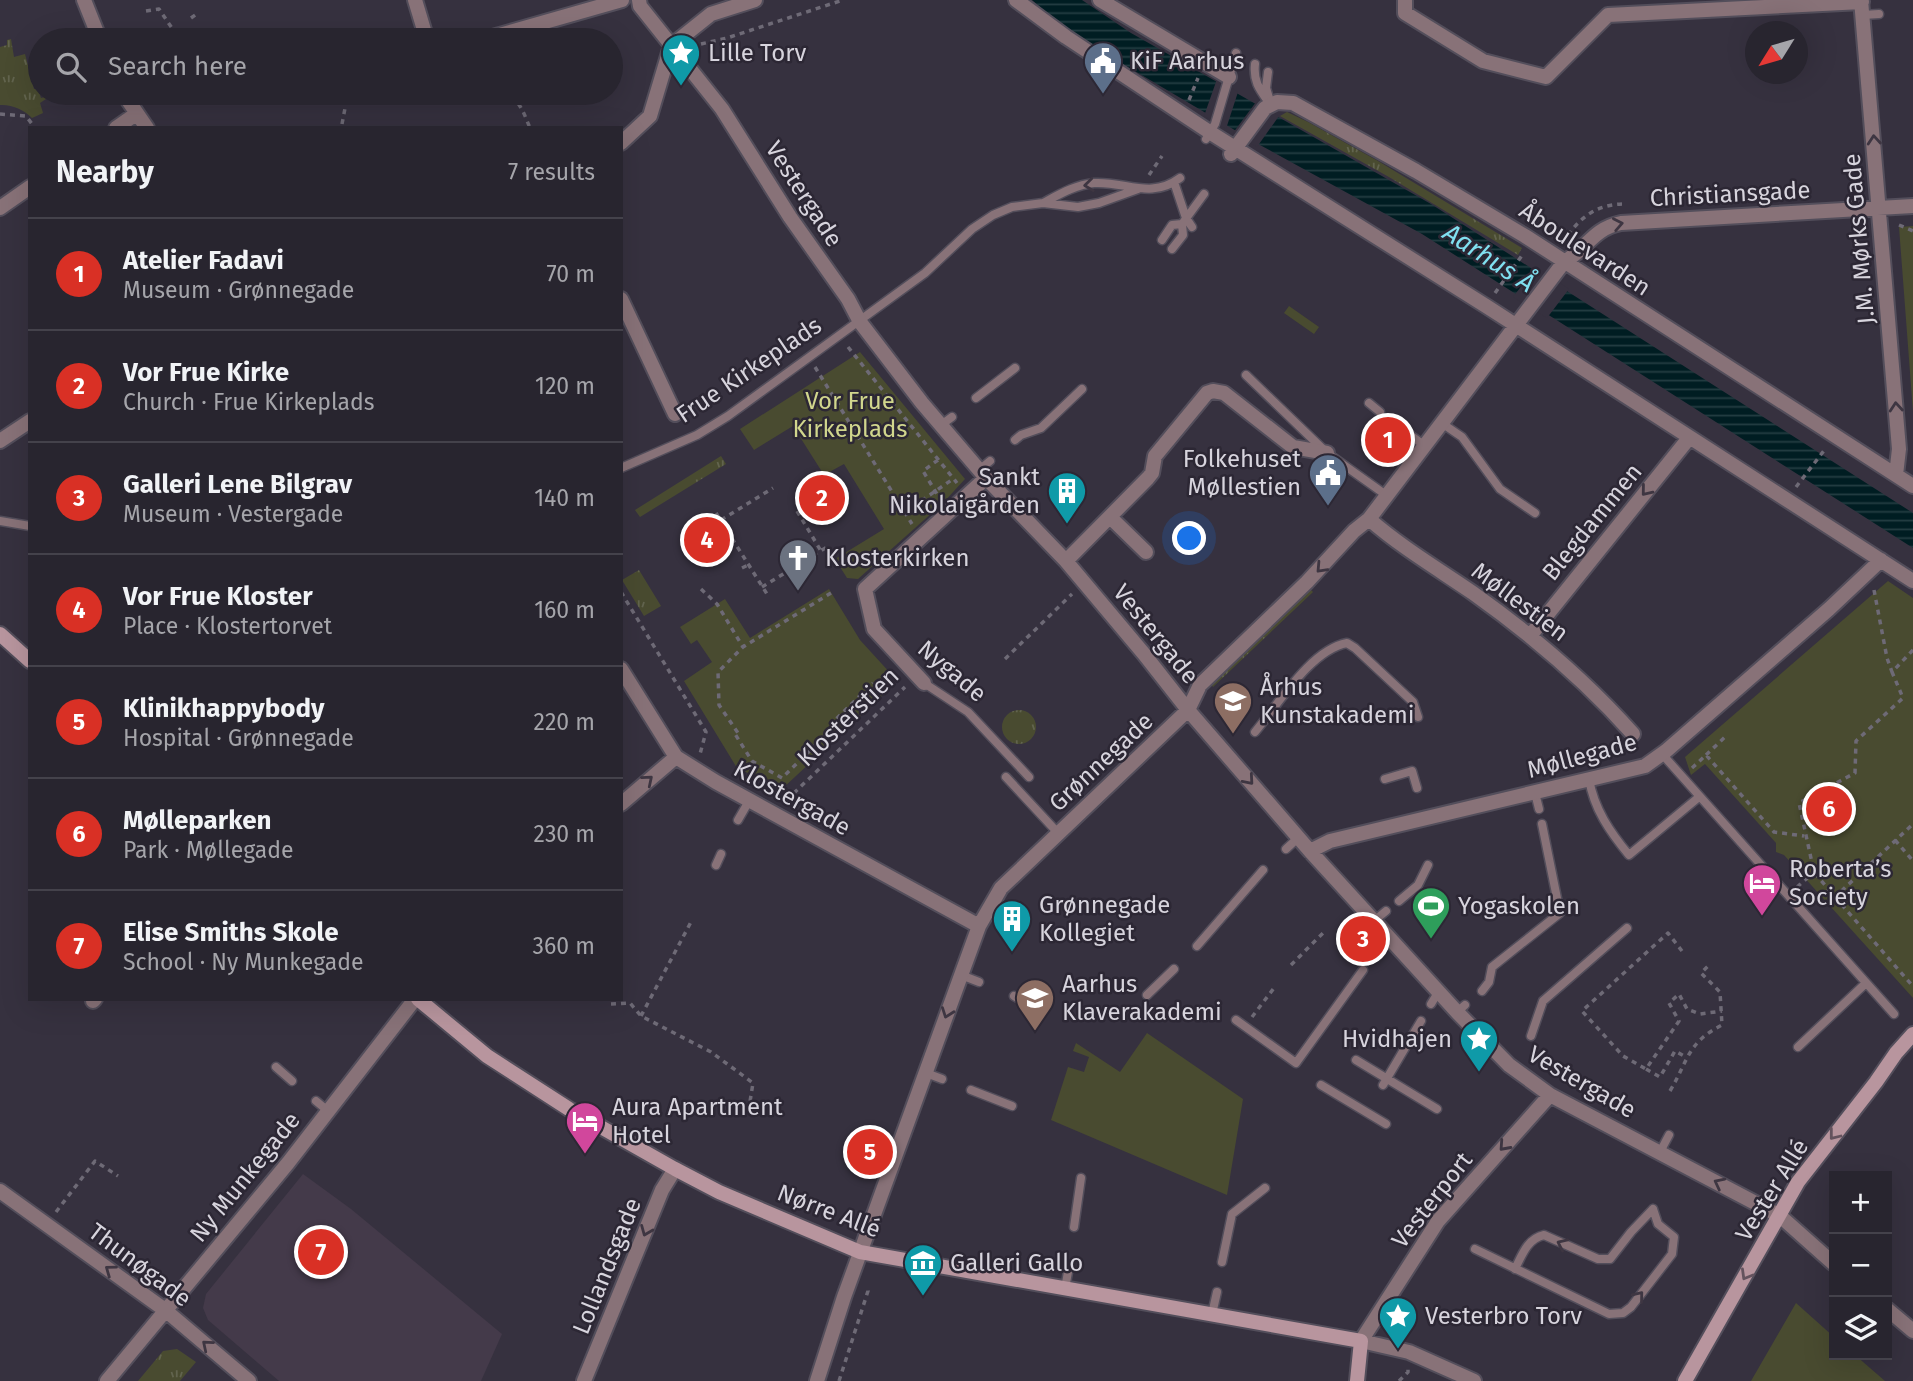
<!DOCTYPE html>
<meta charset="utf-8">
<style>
body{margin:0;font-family:"Fira Sans",sans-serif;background:#34313b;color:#f1f3f6}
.controls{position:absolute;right:21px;bottom:21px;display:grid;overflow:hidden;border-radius:0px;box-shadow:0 7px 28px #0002}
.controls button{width:63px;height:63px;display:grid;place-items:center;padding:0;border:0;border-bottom:2px solid #44424b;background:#28252f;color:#f1f3f6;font:35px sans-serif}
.compass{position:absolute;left:1745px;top:21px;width:63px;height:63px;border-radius:50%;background:#28252f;box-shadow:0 7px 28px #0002;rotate:233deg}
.you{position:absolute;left:1190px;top:539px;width:24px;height:24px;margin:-18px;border:5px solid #fff;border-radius:50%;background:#1a73e8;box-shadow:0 0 0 10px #1a73e833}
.badge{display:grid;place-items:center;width:46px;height:46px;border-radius:50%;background:#d93025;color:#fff;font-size:23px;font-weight:700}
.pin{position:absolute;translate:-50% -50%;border:4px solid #fff;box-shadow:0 2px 7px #0006}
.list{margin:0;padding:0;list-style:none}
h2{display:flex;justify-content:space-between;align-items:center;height:91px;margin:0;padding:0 28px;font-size:30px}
h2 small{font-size:23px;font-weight:400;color:#a5a5aa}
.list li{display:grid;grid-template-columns:46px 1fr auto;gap:21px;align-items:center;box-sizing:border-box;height:112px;padding:0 28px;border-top:2px solid #44424b}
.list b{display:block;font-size:26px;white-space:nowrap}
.list p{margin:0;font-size:23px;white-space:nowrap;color:#a5a5aa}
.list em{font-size:23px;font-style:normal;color:#a5a5aa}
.icon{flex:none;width:38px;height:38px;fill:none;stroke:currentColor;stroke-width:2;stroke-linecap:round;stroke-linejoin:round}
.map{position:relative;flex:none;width:1913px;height:1381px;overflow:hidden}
.search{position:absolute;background:#28252f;box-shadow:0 7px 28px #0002;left:28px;top:28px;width:595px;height:77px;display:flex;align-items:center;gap:18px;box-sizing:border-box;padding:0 24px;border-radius:38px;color:#a5a5aa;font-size:26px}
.panel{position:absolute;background:#28252f;box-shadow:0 7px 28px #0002;left:28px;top:126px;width:595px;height:875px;border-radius:0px}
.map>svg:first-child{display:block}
.education{fill:#443a4a}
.grass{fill:url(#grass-tufts)}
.green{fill:#494b30}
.water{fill:url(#water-rules)}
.pier{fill:#36313f}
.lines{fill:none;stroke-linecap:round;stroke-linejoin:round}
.lane-casing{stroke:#534e5b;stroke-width:11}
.street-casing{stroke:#534e5b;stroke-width:18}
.secondary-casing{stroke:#534e5b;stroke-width:18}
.path{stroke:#6e6a76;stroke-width:3.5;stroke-dasharray:5 5;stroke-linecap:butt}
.lane{stroke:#887278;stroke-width:8}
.street{stroke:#887278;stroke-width:14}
.secondary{stroke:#b8959e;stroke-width:14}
.oneway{stroke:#3e3642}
.oneway2{stroke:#64535e}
.labels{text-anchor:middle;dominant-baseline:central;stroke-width:5;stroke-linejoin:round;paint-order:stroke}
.poi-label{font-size:24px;fill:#d7d4dd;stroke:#2c2734;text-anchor:start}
.street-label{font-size:24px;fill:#d7d4dd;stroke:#2c2734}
.park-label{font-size:24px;fill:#d1d68d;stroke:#2c2734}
.water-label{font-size:26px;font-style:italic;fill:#80e0f0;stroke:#2c2734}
</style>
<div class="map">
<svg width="1913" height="1381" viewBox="0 0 1913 1381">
<defs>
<pattern id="grass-tufts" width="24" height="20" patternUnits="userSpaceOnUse" patternTransform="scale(1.75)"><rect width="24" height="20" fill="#494b30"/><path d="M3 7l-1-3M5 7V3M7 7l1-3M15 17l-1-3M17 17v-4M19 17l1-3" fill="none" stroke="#62644e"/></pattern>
<pattern id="water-rules" width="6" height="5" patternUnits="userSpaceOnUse" patternTransform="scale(1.75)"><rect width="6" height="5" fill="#001d22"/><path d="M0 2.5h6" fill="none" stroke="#243d42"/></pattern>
</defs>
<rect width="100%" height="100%" fill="#36313f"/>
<path class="education" d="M303,1174L351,1209L502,1334L481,1381H279L208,1320L203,1308L206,1294Z"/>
<path class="grass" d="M11,39L14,57L25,54L34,89H38L41,98L45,97L46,99L40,103L43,113L32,118C25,110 11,104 0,105V47L7,45V40Z
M1287,112L1308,122L1378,161L1522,248L1518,255L1389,177L1280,116Z
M721,456L726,464L640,517L635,510Z
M639,570L661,606L644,616L622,580Z
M1310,589L1313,592L1213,687L1211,684Z
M1002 727a17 17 0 1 1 34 0a17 17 0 1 1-34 0Z
M177,1349L196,1362L180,1381H138L163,1351Z"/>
<path class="green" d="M1913,226V412L1899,227Z
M1289,306L1319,327L1314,334L1284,313Z
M860,352L965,479L943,503L858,579L847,578L835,559L884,529L844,464L824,475L793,426L754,450L740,429Z
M1888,581L1913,598V998L1784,855L1776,852V843L1705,764L1691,775L1685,757Z
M829,589L860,640L892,675L879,688L884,694L782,789L737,768L684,681L712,662L697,640L691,644L680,627L725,599L750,638Z
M1147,1033L1243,1099L1227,1195L1051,1120L1068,1067L1084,1072L1089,1057L1073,1051L1076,1043L1120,1072Z
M1796,1303L1834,1337V1355H1855L1885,1381H1751Z"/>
<path class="water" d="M1032,0H1082L1131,33L1431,204L1913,513V548L1422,234L1260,145L1106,54L1053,18Z"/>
<path class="pier" d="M1217,79L1238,92L1226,129L1204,116Z
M1256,102L1279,116L1257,147L1233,133Z
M1536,267L1569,289L1547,318L1513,297Z"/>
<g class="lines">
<g class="lane-casing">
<path id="lane" d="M1863,15L1879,14
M1255,64C1253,82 1260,90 1270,104
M1268,72L1266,88L1269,98
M1206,139L1215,124L1236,53
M1174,182L1186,218L1192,227
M1043,203C1060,194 1075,185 1094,183C1126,181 1150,200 1180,178
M1162,240L1172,225L1182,224
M1172,249L1183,235L1182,224L1204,194
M1246,375L1327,453L1386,495
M976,398L1015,368
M1369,403L1380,412
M1443,424L1462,437L1500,489L1535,513
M941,425L952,417
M1406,432L1425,446
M1015,440L1021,435L1041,428L1082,389
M621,468L697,435L728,416L925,273L972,229L993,215L1012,207L1043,203L1078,207L1099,203L1138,189
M979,470L990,461
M0,521L30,526
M924,683L968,712L1029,777
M1255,732C1278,705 1310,650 1347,643L1355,648L1413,702L1418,717
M1662,754L1894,1014
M1006,777L1058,833
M1385,779L1412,771L1417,788
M1589,779C1594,809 1610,832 1629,855L1699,797
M1535,793L1539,809
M738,820L749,801
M1286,849L1299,837
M716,865L721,854
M1399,901L1418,885L1428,865
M1374,921L1386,911
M1197,946L1263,870
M1379,948L1390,937
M961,975L979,982
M1482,991L1489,982L1492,967L1560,913L1542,824
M1147,995L1174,969
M1014,996L1035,1008
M1431,1004L1439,991
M1457,1012L1465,1005
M1236,1020L1296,1063L1363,970
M1531,1036L1543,1001L1627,928
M1798,1047L1866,983
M1356,1060L1437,1109
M276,1067L292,1081
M926,1073L942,1079
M1321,1085L1386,1124
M1383,1085L1421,1021
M971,1090L1012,1106
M316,1101L328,1111
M1660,1152L1669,1135
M1074,1227L1081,1178
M1475,1249L1609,1314L1623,1313L1631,1307L1672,1254L1674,1237L1658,1224L1653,1209
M1222,1262L1232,1214L1265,1188
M1515,1269C1522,1255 1527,1239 1544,1235L1598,1259H1610L1631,1232L1653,1209
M1065,1289L1069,1266
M1212,1314L1217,1292"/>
</g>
<g class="street-casing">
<path id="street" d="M84,0L100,40
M415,0L427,40
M639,0L640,6L722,109L790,217L848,299L860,322L922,403L986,478L1066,561L1144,654L1188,710L1310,851L1457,1012L1509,1065L1550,1095L1780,1216L1834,1264
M1016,0L1066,37L1211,133L1486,306L1913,581
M1100,0L1229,77
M1405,0V13L1483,61L1546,77L1608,15L1862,2
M1861,0L1899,449L1896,475
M482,40L622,0
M123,93L147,128
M116,128L136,114
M621,143L650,116L671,46L711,14L755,0
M1231,154L1265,108L1277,102L1293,103L1416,171L1525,236L1913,486
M0,208L30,187
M621,299L675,414
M0,441L30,421
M1110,517L1146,552
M1369,519C1401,547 1438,569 1473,593C1532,635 1586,681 1633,734
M1066,561L1148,478L1152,473L1155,456L1207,393L1213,391L1224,393L1293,447L1327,453
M1530,636L1689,438
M621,669L676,757L716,782L979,926
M924,683L874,629L865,589L986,478
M621,804L676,757
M1310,851L1330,841L1645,766L1666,751L1829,609L1881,560
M93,1001L95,999
M0,1191L165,1310L249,1381
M1887,1309L1913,1331
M107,1381L288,1163L415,999
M584,1381L662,1190L675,1169
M817,1381L844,1297L979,926L1001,888L1188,710L1200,685L1307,582L1354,531L1369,519L1564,262C1587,249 1592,229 1621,223L1913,206
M1474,1381L1409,1352L1361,1341L1438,1221L1550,1095"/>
</g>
<g class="secondary-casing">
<path id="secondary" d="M0,634L30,661
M418,999L487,1056L569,1109L675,1169L719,1192L860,1252L1361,1341L1357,1381
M1685,1381L1798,1182L1876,1082L1896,1053L1913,1034"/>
</g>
<path class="path" d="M146,11L159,9L180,40
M191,18L198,13
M701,44L727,38L843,0
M502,93C519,96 524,114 530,128
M1189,100L1198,78
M0,114L26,116L35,128
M342,124L347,98
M1149,175L1162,156
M1899,225L1913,231
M1568,235C1582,216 1597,205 1622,204
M1495,293L1523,254
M848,347L957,483
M815,367L912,524
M938,460L923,471L940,499
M1796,487L1826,448
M797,511L821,551
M905,512L953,479
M716,513L767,594
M721,520L773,488
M742,568L748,565
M762,587L827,547
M701,589L717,604L743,647
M1874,590L1887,658L1892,672
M621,592L706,732L700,754
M831,593L743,647L718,672L719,705L738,733L735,734L752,761L782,778L837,724L834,721L873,683
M1913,650L1892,672L1903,698L1856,741L1855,773L1799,803L1814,872L1835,897L1913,824
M1005,659L1072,594
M1706,755L1725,737
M1692,768L1706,755L1774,832L1804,836
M789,802L794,793L905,687
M1895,840L1913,861
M1797,887L1814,872
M1835,897L1911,984
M1682,951L1668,933L1582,1011L1623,1056L1646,1069L1679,1021L1669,1003L1679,994L1687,1009L1700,1014L1722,1011
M1291,965L1323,933
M611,1004L630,1003L641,1016L711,1052L753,1083L748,1114
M641,1016L691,922
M1252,1017L1274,988
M1646,1069L1660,1077L1675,1051L1686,1057
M1670,1091C1689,1059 1687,1043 1722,1025L1720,992L1701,973L1708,966
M56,1212L95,1161L118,1176
M839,1381L868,1291L867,1286
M1399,1381L1408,1372V1368"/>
<use href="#lane" class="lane"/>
<use href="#street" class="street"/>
<use href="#secondary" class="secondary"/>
</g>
<defs><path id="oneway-chevron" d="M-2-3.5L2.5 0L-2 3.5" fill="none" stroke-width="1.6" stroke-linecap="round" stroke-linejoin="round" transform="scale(1.75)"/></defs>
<g class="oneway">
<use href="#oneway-chevron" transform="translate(1874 140) rotate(-95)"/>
<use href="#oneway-chevron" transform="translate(1089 185) rotate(173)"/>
<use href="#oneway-chevron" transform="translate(1618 224) rotate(-11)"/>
<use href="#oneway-chevron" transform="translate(1896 407) rotate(-95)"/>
<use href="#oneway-chevron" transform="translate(1646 491) rotate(129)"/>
<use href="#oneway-chevron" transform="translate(1321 568) rotate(133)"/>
<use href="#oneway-chevron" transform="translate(648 780) rotate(-40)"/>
<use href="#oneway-chevron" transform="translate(1249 780) rotate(49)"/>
<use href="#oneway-chevron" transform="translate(947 1013) rotate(110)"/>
<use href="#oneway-chevron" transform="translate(1504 1146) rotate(132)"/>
<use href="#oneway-chevron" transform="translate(1719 1183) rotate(-153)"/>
<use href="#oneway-chevron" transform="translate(646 1231) rotate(112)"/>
<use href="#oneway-chevron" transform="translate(1562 1244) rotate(-155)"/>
<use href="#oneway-chevron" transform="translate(110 1270) rotate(-144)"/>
<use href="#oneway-chevron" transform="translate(1639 1296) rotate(-51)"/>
<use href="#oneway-chevron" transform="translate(207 1345) rotate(-140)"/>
</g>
<g class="oneway2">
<use href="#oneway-chevron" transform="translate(1834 1135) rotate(128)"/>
<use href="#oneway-chevron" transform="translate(1746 1275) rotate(120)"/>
</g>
<defs>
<g id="sight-pin" transform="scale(2.0125)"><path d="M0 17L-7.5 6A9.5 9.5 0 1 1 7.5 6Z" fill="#0f9aa8" stroke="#2c2734"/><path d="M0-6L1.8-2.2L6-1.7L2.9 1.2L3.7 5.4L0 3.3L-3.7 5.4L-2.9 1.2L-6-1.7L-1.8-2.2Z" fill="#fff"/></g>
<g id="civic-pin" transform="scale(2.0125)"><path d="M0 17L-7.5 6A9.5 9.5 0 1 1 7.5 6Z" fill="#5c6f8a" stroke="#2c2734"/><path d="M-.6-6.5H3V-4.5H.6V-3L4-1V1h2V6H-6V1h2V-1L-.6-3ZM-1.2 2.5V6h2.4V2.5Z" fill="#fff"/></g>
<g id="building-pin" transform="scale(2.0125)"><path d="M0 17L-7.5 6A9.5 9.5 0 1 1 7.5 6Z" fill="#0f9aa8" stroke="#2c2734"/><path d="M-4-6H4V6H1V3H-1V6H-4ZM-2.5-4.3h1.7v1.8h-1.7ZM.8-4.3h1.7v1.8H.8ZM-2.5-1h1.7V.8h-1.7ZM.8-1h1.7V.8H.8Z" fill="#fff"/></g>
<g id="church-pin" transform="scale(2.0125)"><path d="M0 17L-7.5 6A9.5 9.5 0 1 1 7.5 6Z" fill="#6b7280" stroke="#2c2734"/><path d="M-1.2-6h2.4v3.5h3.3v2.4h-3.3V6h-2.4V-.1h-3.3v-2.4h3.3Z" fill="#fff"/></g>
<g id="school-pin" transform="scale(2.0125)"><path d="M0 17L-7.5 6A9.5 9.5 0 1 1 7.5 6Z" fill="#8d6e63" stroke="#2c2734"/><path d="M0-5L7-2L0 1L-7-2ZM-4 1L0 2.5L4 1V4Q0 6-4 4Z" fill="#fff"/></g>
<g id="hotel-pin" transform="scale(2.0125)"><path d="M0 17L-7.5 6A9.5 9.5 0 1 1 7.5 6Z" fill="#d1479c" stroke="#2c2734"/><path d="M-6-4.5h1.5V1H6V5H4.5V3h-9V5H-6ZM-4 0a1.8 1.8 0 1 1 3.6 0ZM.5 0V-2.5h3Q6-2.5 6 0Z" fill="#fff"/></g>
<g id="stadium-pin" transform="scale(2.0125)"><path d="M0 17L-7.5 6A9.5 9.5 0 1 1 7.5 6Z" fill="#2e9e5b" stroke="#2c2734"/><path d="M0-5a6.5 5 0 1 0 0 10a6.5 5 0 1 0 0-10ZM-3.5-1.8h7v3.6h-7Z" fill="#fff"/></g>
<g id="museum-pin" transform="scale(2.0125)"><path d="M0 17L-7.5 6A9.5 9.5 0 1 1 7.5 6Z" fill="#0f9aa8" stroke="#2c2734"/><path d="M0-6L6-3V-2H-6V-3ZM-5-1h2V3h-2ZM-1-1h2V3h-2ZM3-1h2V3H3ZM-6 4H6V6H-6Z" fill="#fff"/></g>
</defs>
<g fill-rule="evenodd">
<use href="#sight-pin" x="681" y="53"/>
<use href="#civic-pin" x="1103" y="61"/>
<use href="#civic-pin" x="1328" y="473"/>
<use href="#building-pin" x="1067" y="491"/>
<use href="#church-pin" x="798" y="558"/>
<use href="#school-pin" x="1233" y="701"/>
<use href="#hotel-pin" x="1762" y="883"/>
<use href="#stadium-pin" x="1431" y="906"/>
<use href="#building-pin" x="1012" y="919"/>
<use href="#school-pin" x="1035" y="998"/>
<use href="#sight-pin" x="1479" y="1039"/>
<use href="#hotel-pin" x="585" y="1121"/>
<use href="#museum-pin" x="923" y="1263"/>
<use href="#sight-pin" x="1398" y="1316"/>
</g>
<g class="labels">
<g class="poi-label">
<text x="708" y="53">Lille Torv</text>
<text x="1130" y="61">KiF Aarhus</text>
<text x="1301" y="459" text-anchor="end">Folkehuset<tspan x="1301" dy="28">Møllestien</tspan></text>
<text x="1040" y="477" text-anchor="end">Sankt<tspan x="1040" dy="28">Nikolaigården</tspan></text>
<text x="825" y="558">Klosterkirken</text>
<text x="1260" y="687">Århus<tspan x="1260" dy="28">Kunstakademi</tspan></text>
<text x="1789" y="869">Roberta’s<tspan x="1789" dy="28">Society</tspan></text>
<text x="1039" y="905">Grønnegade<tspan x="1039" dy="28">Kollegiet</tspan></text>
<text x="1458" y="906">Yogaskolen</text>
<text x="1062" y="984">Aarhus<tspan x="1062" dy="28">Klaverakademi</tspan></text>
<text x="1452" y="1039" text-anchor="end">Hvidhajen</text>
<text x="612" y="1107">Aura Apartment<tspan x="612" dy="28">Hotel</tspan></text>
<text x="950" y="1263">Galleri Gallo</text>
<text x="1425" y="1316">Vesterbro Torv</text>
</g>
<g class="street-label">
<text transform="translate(804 194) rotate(57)">Vestergade</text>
<text transform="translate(1730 194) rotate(-3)">Christiansgade</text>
<text transform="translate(1859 239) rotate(-95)">J.M. Mørks Gade</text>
<text transform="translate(1585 249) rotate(33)">Åboulevarden</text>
<text transform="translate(749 370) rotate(-34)">Frue Kirkeplads</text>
<text transform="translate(1592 522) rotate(-51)">Blegdammen</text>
<text transform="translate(1520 602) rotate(37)">Møllestien</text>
<text transform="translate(1156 634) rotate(51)">Vestergade</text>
<text transform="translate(952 671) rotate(40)">Nygade</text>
<text transform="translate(848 717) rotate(-44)">Klosterstien</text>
<text transform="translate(1582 756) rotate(-15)">Møllegade</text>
<text transform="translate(1101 762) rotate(-43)">Grønnegade</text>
<text transform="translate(792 798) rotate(29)">Klostergade</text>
<text transform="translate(1582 1082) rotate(30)">Vestergade</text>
<text transform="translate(245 1177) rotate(-51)">Ny Munkegade</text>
<text transform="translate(1772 1190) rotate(-58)">Vester Allé</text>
<text transform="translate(1432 1200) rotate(-52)">Vesterport</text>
<text transform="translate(829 1211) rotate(21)">Nørre Allé</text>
<text transform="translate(140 1265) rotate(37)">Thunøgade</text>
<text transform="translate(607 1266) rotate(-68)">Lollandsgade</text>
</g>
<g class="park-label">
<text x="850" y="401">Vor Frue<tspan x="850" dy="28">Kirkeplads</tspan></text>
</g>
<g class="water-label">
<text transform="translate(1489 258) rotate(33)">Aarhus Å</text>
</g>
</g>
</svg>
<div class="controls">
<button>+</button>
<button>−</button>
<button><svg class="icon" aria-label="layers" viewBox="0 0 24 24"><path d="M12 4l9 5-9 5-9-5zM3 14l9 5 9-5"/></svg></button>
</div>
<svg class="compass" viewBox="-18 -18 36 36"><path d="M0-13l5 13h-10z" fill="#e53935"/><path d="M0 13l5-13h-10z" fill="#a5a5aa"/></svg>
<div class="you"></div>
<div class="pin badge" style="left:1388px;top:440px">1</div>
<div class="pin badge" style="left:822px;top:498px">2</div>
<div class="pin badge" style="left:1363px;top:939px">3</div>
<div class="pin badge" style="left:707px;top:540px">4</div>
<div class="pin badge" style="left:870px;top:1152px">5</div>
<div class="pin badge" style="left:1829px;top:809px">6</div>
<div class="pin badge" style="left:321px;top:1252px">7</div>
<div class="search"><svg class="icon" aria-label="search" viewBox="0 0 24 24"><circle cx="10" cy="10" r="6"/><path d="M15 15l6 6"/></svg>Search here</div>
<section class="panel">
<h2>Nearby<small>7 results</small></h2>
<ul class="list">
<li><span class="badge">1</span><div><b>Atelier Fadavi</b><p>Museum · Grønnegade</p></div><em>70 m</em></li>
<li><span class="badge">2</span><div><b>Vor Frue Kirke</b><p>Church · Frue Kirkeplads</p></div><em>120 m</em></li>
<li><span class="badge">3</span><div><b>Galleri Lene Bilgrav</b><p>Museum · Vestergade</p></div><em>140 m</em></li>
<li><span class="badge">4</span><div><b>Vor Frue Kloster</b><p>Place · Klostertorvet</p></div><em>160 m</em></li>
<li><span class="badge">5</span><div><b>Klinikhappybody</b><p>Hospital · Grønnegade</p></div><em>220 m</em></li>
<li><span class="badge">6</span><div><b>Mølleparken</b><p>Park · Møllegade</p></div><em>230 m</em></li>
<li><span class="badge">7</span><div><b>Elise Smiths Skole</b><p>School · Ny Munkegade</p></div><em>360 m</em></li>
</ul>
</section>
</div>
